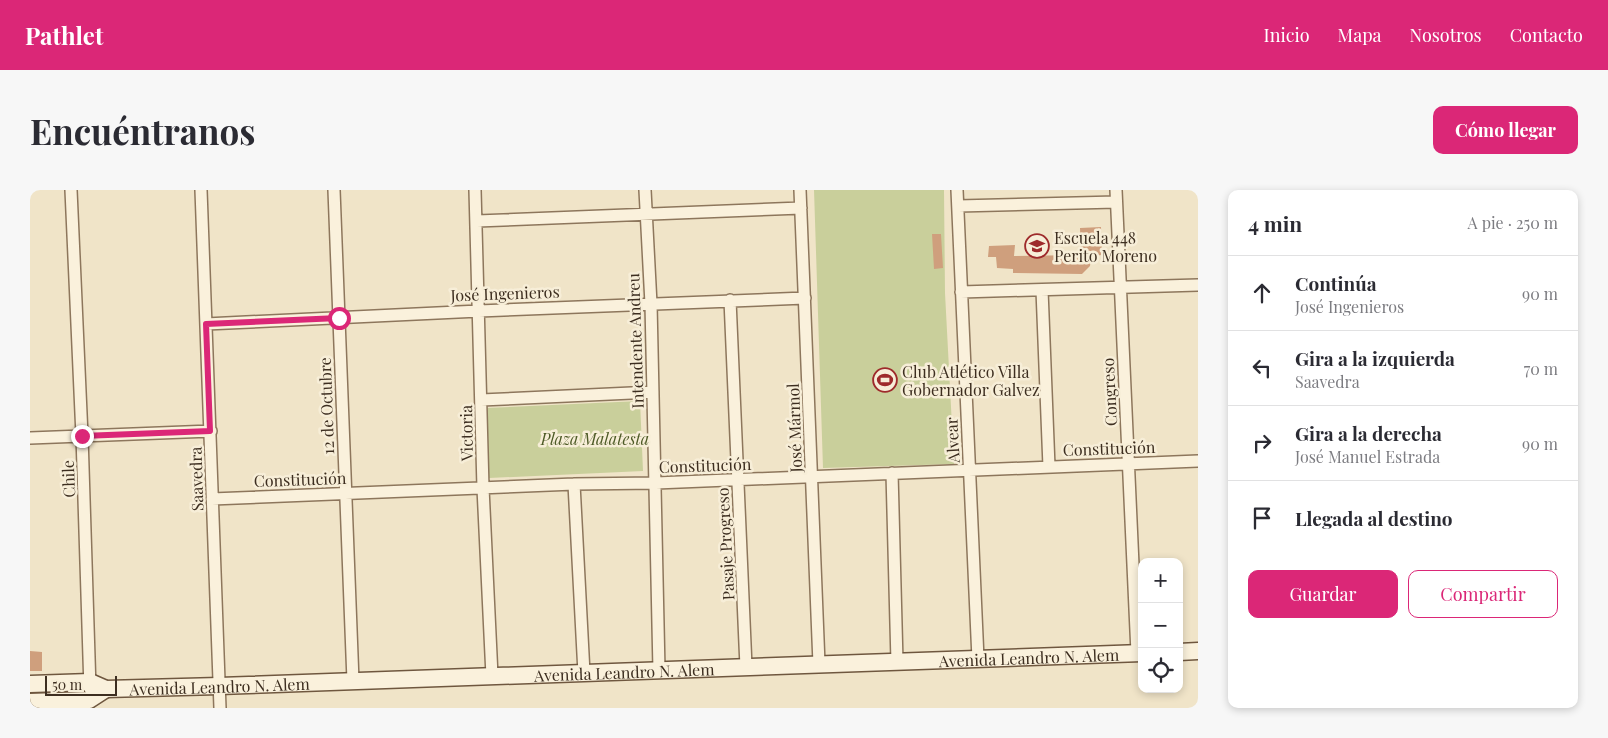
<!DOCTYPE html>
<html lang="es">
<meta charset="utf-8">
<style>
body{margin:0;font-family:"Playfair Display",serif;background:#f7f7f7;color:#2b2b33}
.controls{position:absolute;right:15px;bottom:15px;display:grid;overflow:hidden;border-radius:10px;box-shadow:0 2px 8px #0003}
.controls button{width:45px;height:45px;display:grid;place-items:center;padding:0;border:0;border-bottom:1px solid #e1e1e2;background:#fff;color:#2b2b33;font:25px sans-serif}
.scale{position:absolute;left:15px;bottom:12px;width:72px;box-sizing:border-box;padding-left:5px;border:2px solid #3d2e20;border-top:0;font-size:14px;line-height:18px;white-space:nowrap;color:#3d2e20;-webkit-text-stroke:4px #f7eed8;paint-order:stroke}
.stop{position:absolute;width:15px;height:15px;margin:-11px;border:4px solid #db2777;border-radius:50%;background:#fff}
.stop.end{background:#db2777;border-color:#fff;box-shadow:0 1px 5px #0008}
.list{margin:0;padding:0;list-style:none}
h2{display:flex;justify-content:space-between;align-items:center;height:65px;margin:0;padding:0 20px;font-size:21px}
h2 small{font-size:16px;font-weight:400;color:#7c7c81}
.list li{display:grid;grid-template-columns:32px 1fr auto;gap:15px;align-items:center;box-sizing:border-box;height:75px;padding:0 20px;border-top:1px solid #e1e1e2}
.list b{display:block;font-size:19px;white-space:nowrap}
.list p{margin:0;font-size:16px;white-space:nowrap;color:#7c7c81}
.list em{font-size:16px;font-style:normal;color:#7c7c81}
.actions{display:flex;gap:10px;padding:15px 20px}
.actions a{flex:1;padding:11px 0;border:1px solid #db2777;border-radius:10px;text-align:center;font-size:18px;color:#db2777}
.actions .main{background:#db2777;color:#fff}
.icon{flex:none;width:28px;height:28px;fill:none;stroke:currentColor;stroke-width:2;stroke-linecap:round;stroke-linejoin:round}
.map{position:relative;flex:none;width:1168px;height:518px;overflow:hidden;border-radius:10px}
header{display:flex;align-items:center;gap:30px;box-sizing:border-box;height:70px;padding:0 25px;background:#db2777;color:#fff}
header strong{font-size:24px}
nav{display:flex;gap:28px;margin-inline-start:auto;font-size:18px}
.intro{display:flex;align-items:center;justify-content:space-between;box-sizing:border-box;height:120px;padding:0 30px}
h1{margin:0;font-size:35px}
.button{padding:12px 22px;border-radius:10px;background:#db2777;color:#fff;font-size:18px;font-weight:700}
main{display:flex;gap:30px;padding:0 30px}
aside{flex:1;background:#fff;border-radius:10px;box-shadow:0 2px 8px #0003}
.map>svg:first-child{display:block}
.green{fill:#c9cf9b}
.building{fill:#cf9f7d}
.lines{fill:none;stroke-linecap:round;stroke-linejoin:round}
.street-casing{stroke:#8d765c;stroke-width:14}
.secondary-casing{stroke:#6f573f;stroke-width:19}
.street{stroke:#faf1dc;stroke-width:11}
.secondary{stroke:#faf1dc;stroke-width:16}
.route{stroke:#db2777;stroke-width:6}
.labels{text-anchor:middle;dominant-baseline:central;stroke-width:5;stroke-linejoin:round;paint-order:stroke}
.poi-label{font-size:16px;fill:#3d2e20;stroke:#f7eed8;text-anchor:start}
.street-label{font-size:16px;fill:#3d2e20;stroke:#f7eed8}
.park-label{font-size:16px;font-style:italic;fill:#4d5a26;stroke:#f7eed8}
</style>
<header>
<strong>Pathlet</strong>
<nav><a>Inicio</a><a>Mapa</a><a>Nosotros</a><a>Contacto</a></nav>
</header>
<div class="intro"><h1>Encuéntranos</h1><a class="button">Cómo llegar</a></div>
<main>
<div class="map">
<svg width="1168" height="518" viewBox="0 0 1168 518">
<rect width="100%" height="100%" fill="#f0e4c8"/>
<path class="green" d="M784,0H914L915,103L924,274L793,278Z
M610,211L613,281L459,288L456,218Z"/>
<path class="building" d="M1071,37L1072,65L1061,66L1060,76L1052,84L983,83V79L967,78L966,67H958L959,56L985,55L984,66L1051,65L1050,38Z
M902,44H911L913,78L904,79Z
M0,461L12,462V481H0Z"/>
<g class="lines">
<g class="street-casing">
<path id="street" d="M41,0L52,246L60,499
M171,0L190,518
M304,0L323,491
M445,0L453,298L462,486
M615,0L621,114L629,480
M770,0L789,474
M927,0L948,469
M1086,0L1107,463
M928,16L1086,12
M447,31L771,18
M1012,100L1019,277
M931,102L1168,95
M700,110L716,477
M176,134L449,121L775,108
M451,210L623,202
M0,248L181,241
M862,283L867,472
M544,294L554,483
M182,309L544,294L626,293L1168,271"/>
</g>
<g class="secondary-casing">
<g id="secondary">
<path d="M1149,462L1168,461"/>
<path id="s1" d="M0,494L60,492L76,499L189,496L1112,463"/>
<path d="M0,512L59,510L76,499"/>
</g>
</g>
<use href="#street" class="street"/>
<use href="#secondary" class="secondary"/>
</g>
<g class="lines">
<path class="route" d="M52,246L180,241L176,134L309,128"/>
</g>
<defs>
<g id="school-ring" transform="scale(1.25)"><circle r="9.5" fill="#f7eed8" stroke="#9e2a2b" stroke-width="1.5"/><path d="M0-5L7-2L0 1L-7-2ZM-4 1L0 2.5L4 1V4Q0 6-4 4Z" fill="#9e2a2b"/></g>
<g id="stadium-ring" transform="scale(1.25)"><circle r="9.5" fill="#f7eed8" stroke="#9e2a2b" stroke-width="1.5"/><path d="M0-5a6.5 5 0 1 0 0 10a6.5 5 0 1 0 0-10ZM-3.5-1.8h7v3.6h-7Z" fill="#9e2a2b"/></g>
</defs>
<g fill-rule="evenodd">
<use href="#school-ring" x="1007" y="56"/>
<use href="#stadium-ring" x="855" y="190"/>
</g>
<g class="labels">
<g class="poi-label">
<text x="1024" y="47">Escuela 448<tspan x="1024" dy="18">Perito Moreno</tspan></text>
<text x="872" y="181">Club Atlético Villa<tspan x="872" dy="18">Gobernador Galvez</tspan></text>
</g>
<g class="street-label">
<text transform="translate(475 103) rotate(-2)">José Ingenieros</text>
<text transform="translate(605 151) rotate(-92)">Intendente Andreu</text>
<text transform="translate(1079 202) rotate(-93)">Congreso</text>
<text transform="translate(296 216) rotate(-92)">12 de Octubre</text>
<text transform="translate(764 238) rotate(-92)">José Mármol</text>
<text transform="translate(436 243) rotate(-91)">Victoria</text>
<text transform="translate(922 250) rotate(-93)">Alvear</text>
<text transform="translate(1079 258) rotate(-2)">Constitución</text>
<text transform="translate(675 275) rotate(-2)">Constitución</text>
<text transform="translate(38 289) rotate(-92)">Chile</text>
<text transform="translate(166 289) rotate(-92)">Saavedra</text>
<text transform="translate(270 289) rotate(-2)">Constitución</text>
<text transform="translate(695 354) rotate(-93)">Pasaje Progreso</text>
<text stroke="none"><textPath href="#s1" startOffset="1001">Avenida Leandro N. Alem</textPath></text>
<text stroke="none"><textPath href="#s1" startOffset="596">Avenida Leandro N. Alem</textPath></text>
<text stroke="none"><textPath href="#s1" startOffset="191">Avenida Leandro N. Alem</textPath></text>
</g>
<g class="park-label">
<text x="565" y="248">Plaza Malatesta</text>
</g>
</g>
</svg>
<div class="controls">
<button>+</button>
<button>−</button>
<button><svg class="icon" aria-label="locate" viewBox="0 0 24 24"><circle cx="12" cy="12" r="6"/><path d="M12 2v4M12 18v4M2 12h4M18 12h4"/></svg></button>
</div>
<div class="scale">50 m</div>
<div class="stop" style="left:309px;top:128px"></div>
<div class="stop end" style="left:52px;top:246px"></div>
</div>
<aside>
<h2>4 min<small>A pie · 250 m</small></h2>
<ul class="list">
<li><svg class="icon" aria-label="ahead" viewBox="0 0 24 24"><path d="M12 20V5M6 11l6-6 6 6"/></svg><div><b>Continúa</b><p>José Ingenieros</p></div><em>90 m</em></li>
<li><svg class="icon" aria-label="left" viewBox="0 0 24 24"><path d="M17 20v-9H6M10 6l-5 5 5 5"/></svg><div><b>Gira a la izquierda</b><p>Saavedra</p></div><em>70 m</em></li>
<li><svg class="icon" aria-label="right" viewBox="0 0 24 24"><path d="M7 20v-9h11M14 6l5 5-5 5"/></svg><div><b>Gira a la derecha</b><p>José Manuel Estrada</p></div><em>90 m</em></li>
<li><svg class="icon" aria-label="arrive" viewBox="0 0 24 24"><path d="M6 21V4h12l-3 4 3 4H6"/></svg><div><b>Llegada al destino</b></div></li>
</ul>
<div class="actions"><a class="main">Guardar</a><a>Compartir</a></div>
</aside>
</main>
